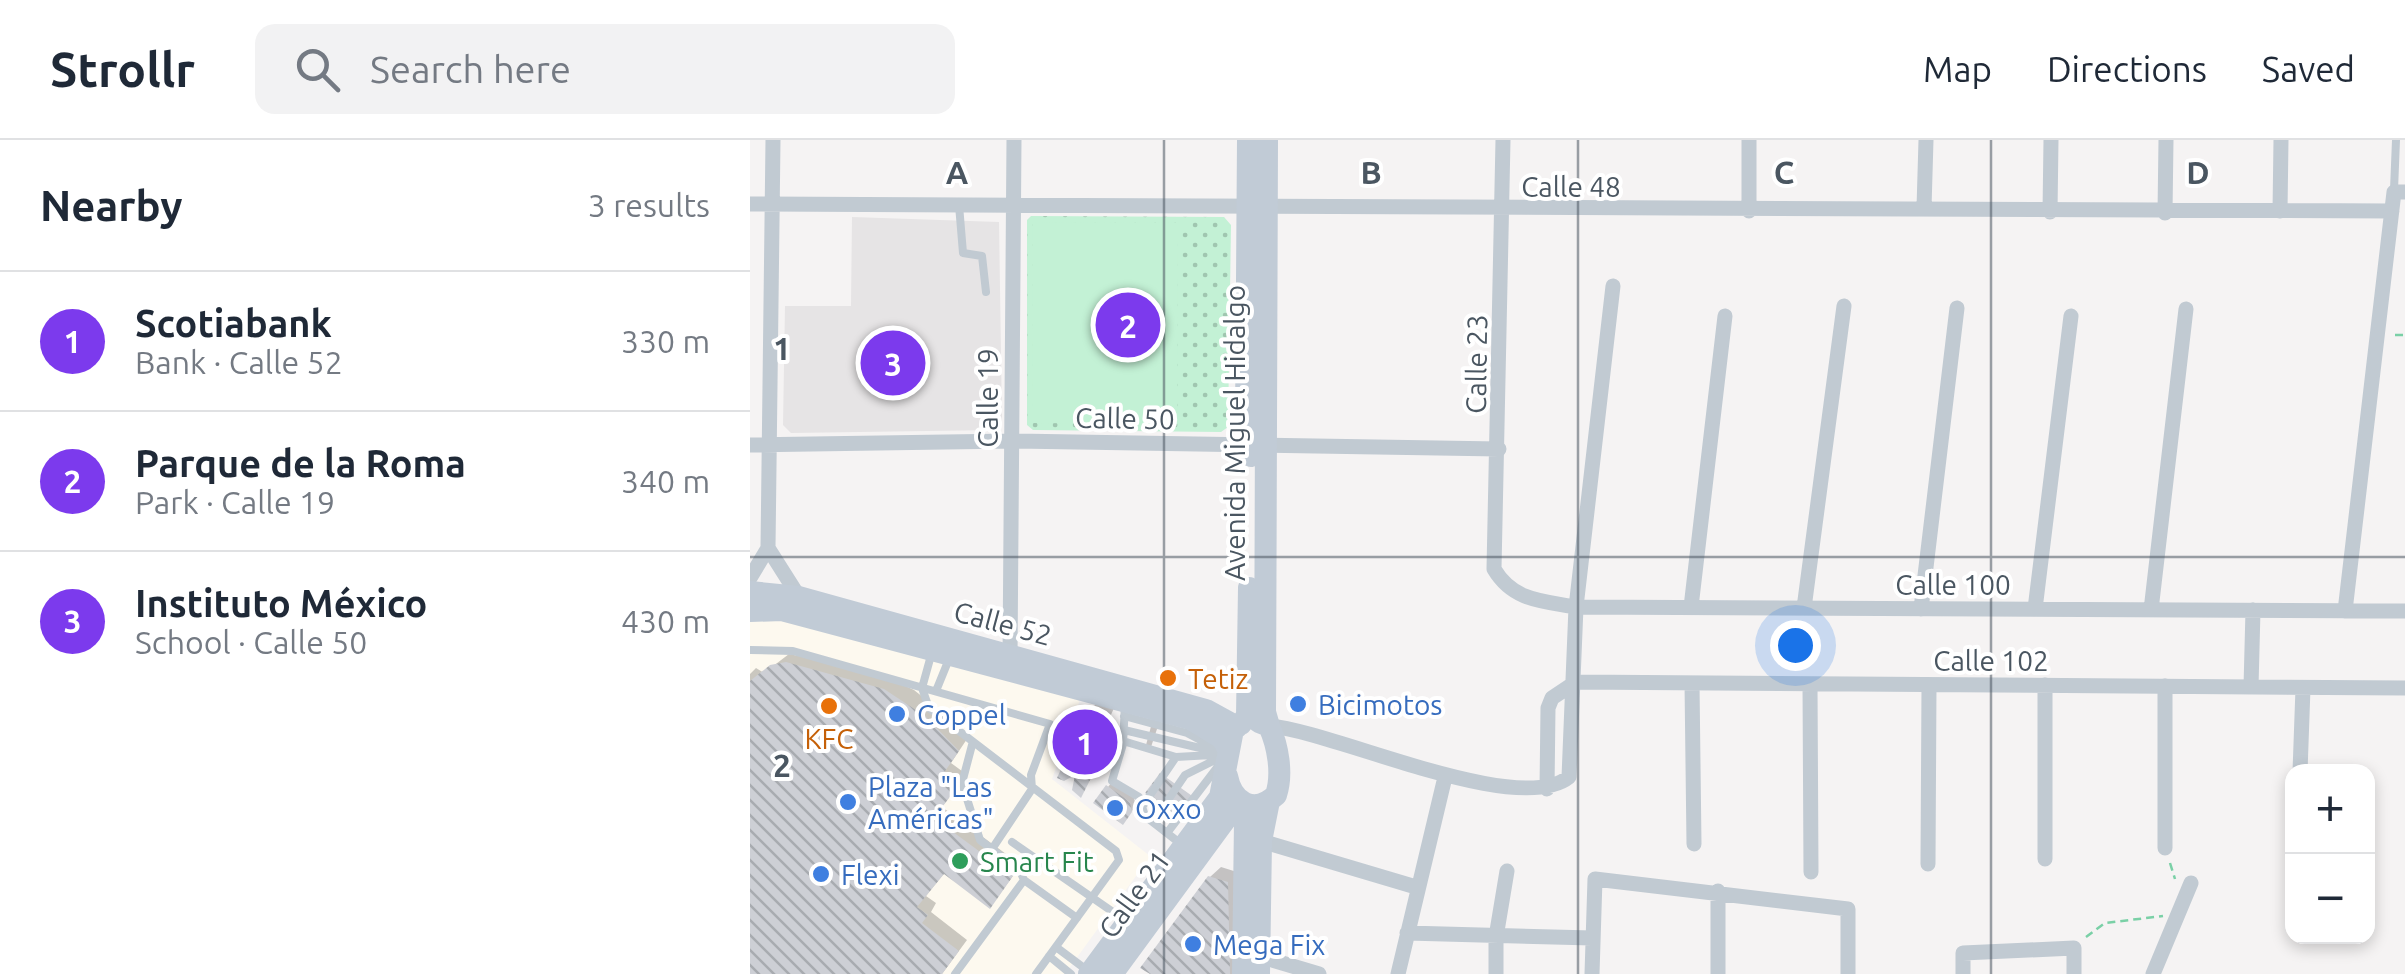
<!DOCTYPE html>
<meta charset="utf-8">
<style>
body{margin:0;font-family:Ubuntu,sans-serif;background:#f2f2f3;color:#1f2937}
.controls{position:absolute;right:30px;bottom:30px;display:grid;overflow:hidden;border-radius:20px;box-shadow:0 5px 15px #0003}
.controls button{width:90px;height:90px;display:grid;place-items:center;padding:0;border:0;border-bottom:2px solid #e0e1e3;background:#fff;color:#1f2937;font:50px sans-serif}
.you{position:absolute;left:1045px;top:505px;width:35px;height:35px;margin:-25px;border:8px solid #fff;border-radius:50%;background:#1a73e8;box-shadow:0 0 0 15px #1a73e833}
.badge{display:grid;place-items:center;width:65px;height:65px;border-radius:50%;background:#7c3aed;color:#fff;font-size:32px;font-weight:700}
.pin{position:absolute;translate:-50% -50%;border:5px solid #fff;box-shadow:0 2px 10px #0006}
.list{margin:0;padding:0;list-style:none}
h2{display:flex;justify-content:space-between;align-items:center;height:130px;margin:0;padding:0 40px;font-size:42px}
h2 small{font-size:32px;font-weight:400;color:#747a83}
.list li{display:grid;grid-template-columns:65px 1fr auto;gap:30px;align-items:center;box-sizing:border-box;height:140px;padding:0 40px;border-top:2px solid #e0e1e3}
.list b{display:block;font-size:38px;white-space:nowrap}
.list p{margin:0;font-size:32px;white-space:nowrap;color:#747a83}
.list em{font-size:32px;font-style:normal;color:#747a83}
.icon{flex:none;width:55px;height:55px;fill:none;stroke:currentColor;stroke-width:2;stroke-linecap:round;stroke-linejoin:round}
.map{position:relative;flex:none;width:1655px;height:834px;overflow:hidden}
header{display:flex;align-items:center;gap:60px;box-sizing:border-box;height:140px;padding:0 50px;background:#fff;border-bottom:2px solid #e0e1e3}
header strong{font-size:48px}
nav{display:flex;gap:55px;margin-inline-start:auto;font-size:35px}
.search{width:700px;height:90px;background:#f2f2f3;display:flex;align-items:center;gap:25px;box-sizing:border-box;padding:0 35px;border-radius:20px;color:#747a83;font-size:38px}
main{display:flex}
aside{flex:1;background:#fff}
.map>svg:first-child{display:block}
.commercial{fill:#fdf9ef}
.education{fill:#e6e4e5}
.green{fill:url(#green-dots)}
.pitch{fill:#c3f1d5}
.shadow{fill:#0003}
.building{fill:url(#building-back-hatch)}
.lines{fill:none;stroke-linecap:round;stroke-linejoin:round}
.path{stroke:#7ad0a6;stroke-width:2.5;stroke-dasharray:8 5;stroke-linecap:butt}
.lane{stroke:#c1cad2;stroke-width:8}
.street{stroke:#c1cad2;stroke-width:15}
.secondary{stroke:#c1cbd6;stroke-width:22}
.grid{fill:none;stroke:#4a5661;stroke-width:2.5;stroke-opacity:0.55}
.food-dot{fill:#e8710a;stroke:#fff;stroke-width:4}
.shop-dot{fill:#3f7fe0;stroke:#fff;stroke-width:4}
.leisure-dot{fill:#2e9e5b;stroke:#fff;stroke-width:4}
.labels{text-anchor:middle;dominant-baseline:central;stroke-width:8;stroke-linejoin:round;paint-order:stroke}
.street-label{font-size:28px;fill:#4a5661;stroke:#fff}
.food-label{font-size:28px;fill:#c56008;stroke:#fff;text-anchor:start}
.shop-label{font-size:28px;fill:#366cbe;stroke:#fff;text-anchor:start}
.leisure-label{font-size:28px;fill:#27864d;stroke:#fff;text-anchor:start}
.grid-label{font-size:32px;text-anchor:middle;font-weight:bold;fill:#4a5661;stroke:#fff;stroke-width:8;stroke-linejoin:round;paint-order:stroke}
</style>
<header>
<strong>Strollr</strong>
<div class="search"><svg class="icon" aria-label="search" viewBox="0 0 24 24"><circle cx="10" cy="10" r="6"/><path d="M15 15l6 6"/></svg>Search here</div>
<nav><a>Map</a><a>Directions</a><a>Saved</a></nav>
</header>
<main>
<aside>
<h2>Nearby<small>3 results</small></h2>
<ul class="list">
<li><span class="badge">1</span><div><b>Scotiabank</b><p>Bank · Calle 52</p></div><em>330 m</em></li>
<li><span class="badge">2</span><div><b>Parque de la Roma</b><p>Park · Calle 19</p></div><em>340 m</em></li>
<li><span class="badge">3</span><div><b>Instituto México</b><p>School · Calle 50</p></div><em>430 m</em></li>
</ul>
</aside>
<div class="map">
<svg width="1655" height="834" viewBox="0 0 1655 834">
<defs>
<pattern id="green-dots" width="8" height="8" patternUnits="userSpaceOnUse" patternTransform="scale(2.5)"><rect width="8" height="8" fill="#c3f1d5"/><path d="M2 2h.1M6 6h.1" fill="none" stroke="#a0c6b0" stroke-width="1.8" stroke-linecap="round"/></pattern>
<pattern id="building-back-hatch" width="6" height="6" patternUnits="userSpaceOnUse" patternTransform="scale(2.5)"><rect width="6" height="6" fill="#cdcfd5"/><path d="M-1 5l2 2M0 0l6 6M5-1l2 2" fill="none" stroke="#a8abb0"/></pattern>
</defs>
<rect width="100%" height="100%" fill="#f5f3f3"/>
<path class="commercial" d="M12,473L332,554L302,639L405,720L386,736L315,834H0V476Z"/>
<path class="education" d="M102,77L249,82L252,281L245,290L41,293L33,285L35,166H101Z"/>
<path class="green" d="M281,76L474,77L481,85L478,287L471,292L283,290L277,285V80Z"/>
<path class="pitch" d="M283,82L428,83L427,284L282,283Z"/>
<path class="shadow" d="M39,514L126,532L164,550L203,581L217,599L201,623L216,634L192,667L271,725L249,755L195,732L176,756L186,763L181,772L217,800L192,834H0V534L6,528L14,533Z
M349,561L364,568L341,620L349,624L331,654L341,569Z
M403,579L410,580L401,607L396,605Z
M362,642L384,658L386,666L377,677L346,662Z
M471,727L487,732L490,834H405L460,737Z"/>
<path class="building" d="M36,522L134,549L175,576L209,611L193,634L208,646L184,678L263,736L240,769L194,734L167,767L178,775L172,783L209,811L192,834H0V541L20,525Z
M339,567L359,576L336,628L344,632L331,658L322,650L325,635L314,641L307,638Z
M410,633L445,658L430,678L395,653Z
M356,645L380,662L382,672L373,685L343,663Z
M458,736L478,742L480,834H400L390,828Z"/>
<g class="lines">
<path class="path" d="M1645,195H1655
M1420,723L1425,739
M1336,797L1355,783L1413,776"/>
<path class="lane" d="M1644,50L1646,0
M209,65L213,113L232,116L236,152
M0,510L43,511L300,584L281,635L282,649L242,709
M176,512L180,519L172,548L179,568L366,711L369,720L286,834
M186,551L199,519
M375,564L373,604L362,641L389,657L395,676L431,704
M374,576L437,593L473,612
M374,590L467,612
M373,601L426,617L392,667
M222,605L212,643L230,700L270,731L274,740L327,778
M426,617L462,615
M403,682L435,635L473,616
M417,693L469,625
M262,702L363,772H381
M306,807L338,831
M299,816L321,834
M205,834L274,740"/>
<path class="street" d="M753,0L744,429C763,461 792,461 826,467L1655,471
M999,0V71
M0,64L1642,71
M1174,68L1176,0
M1530,71L1531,0
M1300,72L1301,0
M1415,73L1416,0
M0,305L262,301L749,309
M18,408L49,457
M0,438L18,408L23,0
M941,467L975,176
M1054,468L1094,166
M1171,469L1207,168
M1285,469L1321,176
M1401,470L1436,169
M1595,471L1644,52H1655
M260,517L264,0
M942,543L944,704
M1060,544L1061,732
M1415,546V708
M1501,547L1503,470
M519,586C583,591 768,678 819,637L826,467L863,146
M1550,632L1553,548
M797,649L798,568L802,558L826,542L1655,548
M511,701L666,747
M1295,719V545
M1178,724L1179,545
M968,751V834
M657,793L842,798
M502,814L569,834
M648,834L695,637
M746,834V797L757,731
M842,834L845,739L1098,769V834
M1213,834V813L1324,808V834
M1403,834L1441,743"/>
<path class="secondary" d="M498,0L496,281L501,316
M517,0L515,572L519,586
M0,452L49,457L456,570L487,587
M0,471L32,470L441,579L472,598L477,607
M491,584L497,576L499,448
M477,636C482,662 504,676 526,655C533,634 528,606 519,586L509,582
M339,834L470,657L482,595
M362,834L489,661
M493,834L495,681L501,666
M509,834L511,701L519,661"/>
</g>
<path class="grid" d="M414,0V834M828,0V834M1241,0V834M0,417H1655"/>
<g class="food-dot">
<circle cx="418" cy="538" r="10"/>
<circle cx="79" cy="566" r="10"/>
</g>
<g class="shop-dot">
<circle cx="548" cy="564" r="10"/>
<circle cx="147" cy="574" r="10"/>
<circle cx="98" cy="662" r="10"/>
<circle cx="365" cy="668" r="10"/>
<circle cx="71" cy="734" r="10"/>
<circle cx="443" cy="804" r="10"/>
</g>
<circle class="leisure-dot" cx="210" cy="721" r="10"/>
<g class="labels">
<g class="street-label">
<text x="821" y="46">Calle 48</text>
<text transform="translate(726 224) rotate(-89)">Calle 23</text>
<text transform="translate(237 258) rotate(-90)">Calle 19</text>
<text transform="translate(375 278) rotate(1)">Calle 50</text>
<text transform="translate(484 293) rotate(-90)">Avenida Miguel Hidalgo</text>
<text x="1203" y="444">Calle 100</text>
<text transform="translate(253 483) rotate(15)">Calle 52</text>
<text x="1241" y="520">Calle 102</text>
<text transform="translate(384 754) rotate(-54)">Calle 21</text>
</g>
<g class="food-label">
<text x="438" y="538">Tetiz</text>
<text x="79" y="598" text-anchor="middle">KFC</text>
</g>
<g class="shop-label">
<text x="568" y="564">Bicimotos</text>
<text x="167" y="574">Coppel</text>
<text x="118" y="646">Plaza "Las<tspan x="118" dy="32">Américas"</tspan></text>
<text x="385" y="668">Oxxo</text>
<text x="91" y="734">Flexi</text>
<text x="463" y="804">Mega Fix</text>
</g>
<g class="leisure-label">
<text x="230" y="721">Smart Fit</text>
</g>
</g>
<g class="grid-label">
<text x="207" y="44">A</text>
<text x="621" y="44">B</text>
<text x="1034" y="44">C</text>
<text x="1448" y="44">D</text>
<text x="32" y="220">1</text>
<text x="32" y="637">2</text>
</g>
</svg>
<div class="controls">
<button>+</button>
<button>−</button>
</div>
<div class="you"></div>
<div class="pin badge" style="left:335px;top:602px">1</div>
<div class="pin badge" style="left:378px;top:185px">2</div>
<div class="pin badge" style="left:143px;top:223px">3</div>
</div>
</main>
